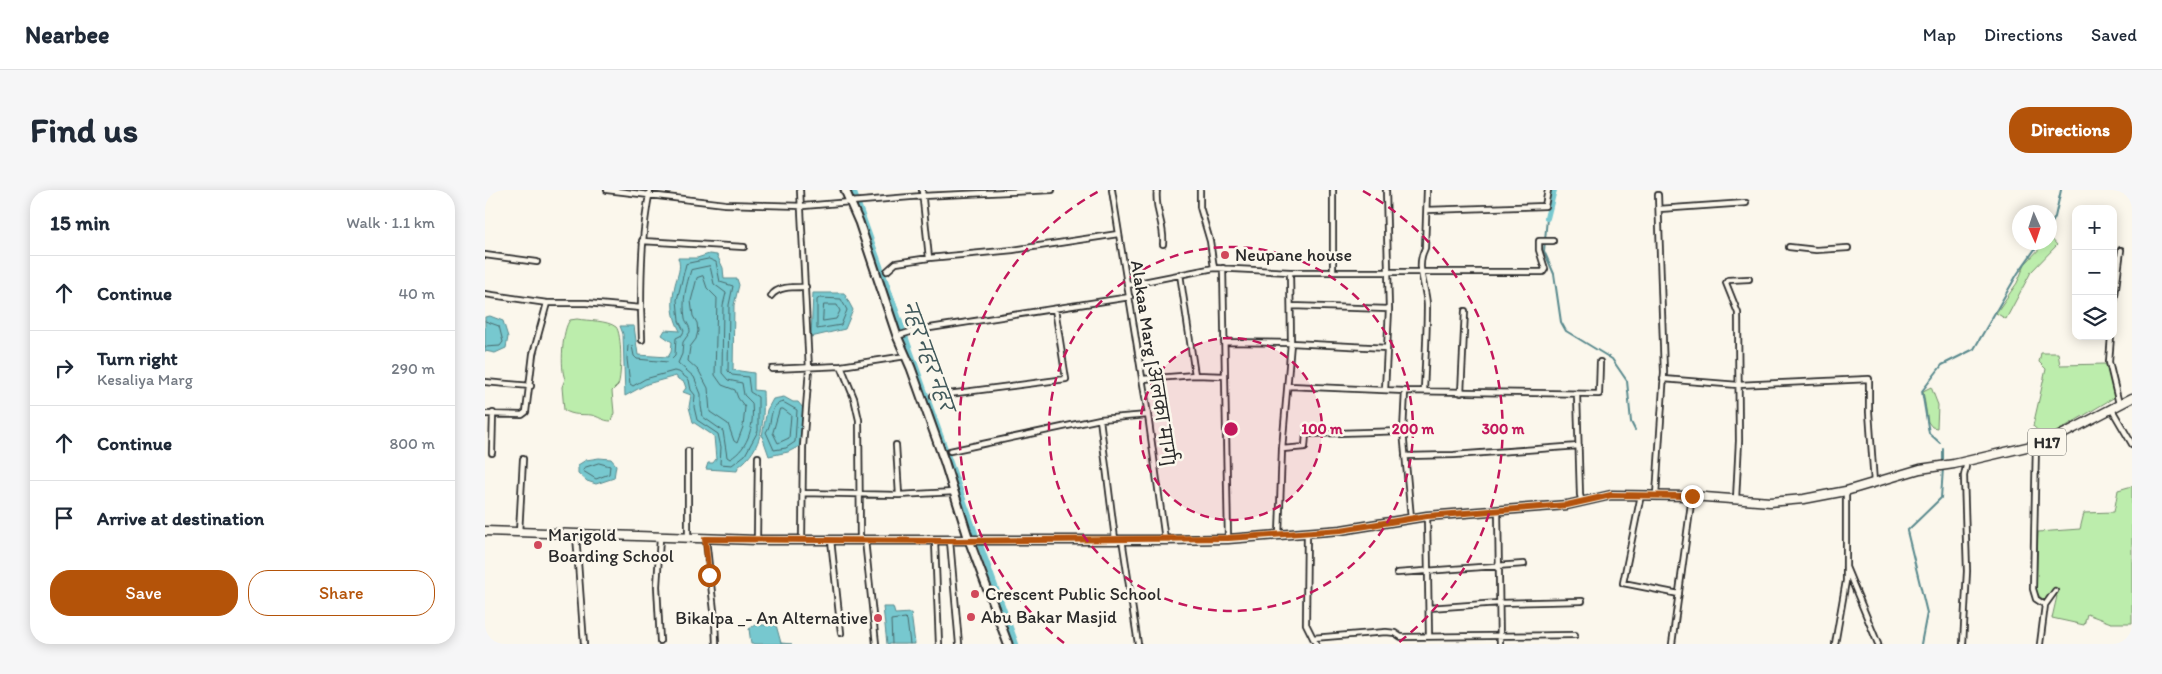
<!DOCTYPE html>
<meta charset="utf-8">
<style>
body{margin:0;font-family:Itim,"Playpen Sans Deva",sans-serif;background:#f6f6f7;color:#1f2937}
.controls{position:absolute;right:15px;top:15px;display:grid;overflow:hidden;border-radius:10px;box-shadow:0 2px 12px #0003}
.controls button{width:45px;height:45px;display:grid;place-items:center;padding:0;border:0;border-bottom:1px solid #e0e1e3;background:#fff;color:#1f2937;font:25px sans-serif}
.compass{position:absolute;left:1527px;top:15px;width:45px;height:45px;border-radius:50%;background:#fff;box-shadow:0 2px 12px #0003;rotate:177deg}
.stop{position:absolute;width:15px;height:15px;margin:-11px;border:4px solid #b45309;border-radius:50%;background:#fff}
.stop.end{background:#b45309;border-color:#fff;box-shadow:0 1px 5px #0008}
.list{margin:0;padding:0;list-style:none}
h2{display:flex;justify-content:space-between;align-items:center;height:65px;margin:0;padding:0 20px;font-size:21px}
h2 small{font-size:16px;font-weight:400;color:#747a83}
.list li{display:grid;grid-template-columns:32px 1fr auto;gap:15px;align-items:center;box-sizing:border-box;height:75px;padding:0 20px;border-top:1px solid #e0e1e3}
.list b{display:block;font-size:19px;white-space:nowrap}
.list p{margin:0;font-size:16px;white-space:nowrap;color:#747a83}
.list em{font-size:16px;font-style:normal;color:#747a83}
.actions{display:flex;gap:10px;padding:15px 20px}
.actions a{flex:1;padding:11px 0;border:1px solid #b45309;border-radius:20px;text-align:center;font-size:18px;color:#b45309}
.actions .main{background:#b45309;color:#fff}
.icon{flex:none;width:28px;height:28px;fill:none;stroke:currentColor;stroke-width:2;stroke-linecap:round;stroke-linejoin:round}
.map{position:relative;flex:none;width:1647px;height:454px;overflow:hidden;border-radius:20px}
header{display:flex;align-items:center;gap:30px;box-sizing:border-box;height:70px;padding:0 25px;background:#fff;border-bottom:1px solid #e0e1e3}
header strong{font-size:24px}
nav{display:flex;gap:28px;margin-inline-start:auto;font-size:18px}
.intro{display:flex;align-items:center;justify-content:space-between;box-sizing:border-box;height:120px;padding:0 30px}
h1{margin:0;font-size:35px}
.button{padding:12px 22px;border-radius:20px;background:#b45309;color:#fff;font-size:18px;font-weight:700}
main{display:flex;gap:30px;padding:0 30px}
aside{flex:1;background:#fff;border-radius:20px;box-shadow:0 2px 12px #0003}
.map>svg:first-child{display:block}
.green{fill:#bcedac;stroke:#748c6c}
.water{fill:#77c8cf;stroke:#59898d}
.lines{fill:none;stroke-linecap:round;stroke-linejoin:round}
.shore{stroke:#496a6d;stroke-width:1}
.stream{stroke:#59898d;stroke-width:2}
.canal{stroke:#77c8cf;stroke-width:6}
.street-casing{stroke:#2b2b2b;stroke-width:8}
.secondary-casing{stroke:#2b2b2b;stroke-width:11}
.primary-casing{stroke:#2b2b2b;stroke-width:11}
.street{stroke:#fbf7ec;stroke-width:4.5}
.secondary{stroke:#fbf7ec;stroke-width:7}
.primary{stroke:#fbf7ec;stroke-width:8}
.route{stroke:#b45309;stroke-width:6}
.ring{fill:none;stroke:#c2185b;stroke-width:2.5;stroke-dasharray:9 6}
.poi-dot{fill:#d1495b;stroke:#fbf7ec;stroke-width:2}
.labels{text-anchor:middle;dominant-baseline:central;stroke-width:5;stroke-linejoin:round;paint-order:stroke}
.shield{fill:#fbf7ec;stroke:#696865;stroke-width:1}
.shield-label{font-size:16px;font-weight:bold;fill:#2b2b2b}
.poi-label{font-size:18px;fill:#2b2b2b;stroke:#fbf7ec;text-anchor:start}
.street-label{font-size:18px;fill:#2b2b2b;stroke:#fbf7ec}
.water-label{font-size:19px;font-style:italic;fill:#425a5c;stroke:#fbf7ec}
.centre{fill:#c2185b;stroke:#fbf7ec;stroke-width:2.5}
.ring-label{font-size:15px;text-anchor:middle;font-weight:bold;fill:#c2185b;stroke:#fbf7ec;stroke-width:5;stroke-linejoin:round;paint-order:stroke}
</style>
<header>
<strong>Nearbee</strong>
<nav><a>Map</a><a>Directions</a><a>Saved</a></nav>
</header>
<div class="intro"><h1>Find us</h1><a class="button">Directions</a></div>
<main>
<aside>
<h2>15 min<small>Walk · 1.1 km</small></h2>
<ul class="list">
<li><svg class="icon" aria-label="ahead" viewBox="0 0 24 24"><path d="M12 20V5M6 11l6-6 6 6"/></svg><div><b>Continue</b></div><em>40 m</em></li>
<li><svg class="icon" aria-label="right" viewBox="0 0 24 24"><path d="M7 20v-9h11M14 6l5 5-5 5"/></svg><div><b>Turn right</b><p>Kesaliya Marg</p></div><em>290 m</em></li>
<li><svg class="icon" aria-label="ahead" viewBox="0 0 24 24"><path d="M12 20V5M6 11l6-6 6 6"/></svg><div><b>Continue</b></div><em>800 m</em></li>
<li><svg class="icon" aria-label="arrive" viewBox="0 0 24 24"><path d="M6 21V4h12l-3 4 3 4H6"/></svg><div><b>Arrive at destination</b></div></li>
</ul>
<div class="actions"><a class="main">Save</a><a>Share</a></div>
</aside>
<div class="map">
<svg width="1647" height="454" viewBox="0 0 1647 454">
<rect width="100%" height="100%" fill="#fbf7ec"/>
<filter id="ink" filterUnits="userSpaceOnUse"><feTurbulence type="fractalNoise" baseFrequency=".02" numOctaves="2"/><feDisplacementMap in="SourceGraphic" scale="10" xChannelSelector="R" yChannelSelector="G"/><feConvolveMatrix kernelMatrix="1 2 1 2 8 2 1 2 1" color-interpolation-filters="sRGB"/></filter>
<g filter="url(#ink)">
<path class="green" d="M1565,47L1572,55L1546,82L1521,129L1511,123L1532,93L1540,74L1560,53L1564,52Z
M92,129C103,131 122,130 131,137C137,143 137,186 133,195C132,196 128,200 127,201L129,223L126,231C118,231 113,226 106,225C96,224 89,226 79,220L77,197L80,189C75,179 77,139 85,130Z
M1556,163H1573L1575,175L1621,174L1630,207L1561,248L1548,236L1561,179L1554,172Z
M1446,197L1453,215L1452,238L1447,237L1443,232L1438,201Z
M1647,296V433H1626L1602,424L1599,435L1567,428L1572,406L1566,402L1560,410L1555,407L1551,401L1553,342L1595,339L1599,323L1629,322L1633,300Z"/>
<path class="water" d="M224,64L232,65L238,78L239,89H252L254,95L249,115L248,180L269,183V200L278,201C279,231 279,258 253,277L252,281L221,279L223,273H228L231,269L229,246L208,232L204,217L206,205L198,202L201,198L199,192L193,189L191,186L162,194L140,206L138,144L135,136H149L153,165L183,167L186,162L187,152L177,145L180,140L195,141C187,126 186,113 190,95C192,86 197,78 193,68H212Z
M328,103H359L368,120L360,139L326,147Z
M5,126L18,131L23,147L21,158L10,163L0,161V127Z
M299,207L308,212H313L318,218L315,256L303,262L284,266L277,246L282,220L288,209Z
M114,268L126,269L131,275L129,288L111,294L102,291L93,283V275L101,270Z
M398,417H408L410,424L426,423L430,454H402Z
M270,435H291L296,453L307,454H266L264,439Z"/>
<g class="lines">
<path class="shore" d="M224,69L231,72L235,92L248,96L244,115L243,181L247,185L263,187L265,202L273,207V241L260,265L247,275L235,274L236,257L233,244L212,230L209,217L210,205L206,200L204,190L194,182L189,181L160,189L148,196L145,194L142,169L143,155L147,156L149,166L152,169L183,172L190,165L191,148L197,145L199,141L194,131L192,110L201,74Z
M225,76L229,94L241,103L238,115L237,183L243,190L257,193L259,205L267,213C269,234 265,257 245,269L242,267L238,241L218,227L216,216V204L209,187L193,173L197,164L198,152L205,142C205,135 201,133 200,128C197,111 201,96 206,80Z
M218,86L222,98L232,108L230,185L237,195L250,200L253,208L260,217L258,237L252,253L249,251L243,234L225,222L223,198L214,181L203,171L205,157L211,149L213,141L212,133L208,126L206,111L212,88Z
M335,108L356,109L362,120L356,135L332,139V110Z
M339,115H352L355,121L351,129L338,131Z
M0,131L14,136L18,152L15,156L0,157
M298,212L312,220L310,252L301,258L289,260L281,242C289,232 282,215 298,212Z
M295,219H298L306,225L304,248L293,253L288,243Z
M114,273L125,276L124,284L111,289L98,281L99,278Z
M407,454L406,430L420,428L422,430L425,454"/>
<path class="stream" d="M1062,28L1059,61L1069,84L1076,132L1081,141L1127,169L1142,191L1146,232L1150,240
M1564,39L1570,27L1576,0
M1455,253L1444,243L1437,201L1457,175L1489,159L1533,83L1555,52
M1458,259V273
M1436,454L1442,423L1422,341L1456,308L1458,278"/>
<path class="canal" d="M368,0L490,343
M1062,28L1069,0
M494,352L531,454"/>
<g class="street-casing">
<path id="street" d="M122,0L240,14L318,16L437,6L567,0
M315,0L324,179L318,257L317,349
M437,0L444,68
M627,0L663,225L680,350
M672,0C669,19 680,35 678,54
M715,0V17L725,51L729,78
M848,0V82
M1174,19L1261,13
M942,20L1060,16L1063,0
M157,51L259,57
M1304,57L1331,60L1363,58
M0,65L52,72
M738,78L743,349
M402,81L411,73L444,68L528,60L633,44
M695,84L710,185
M643,95L729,78L805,82H1058L1060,79L1054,60V51H1068
M0,104L62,113H101L156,118C156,78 157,40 165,0
M286,106C293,96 309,97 321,97
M806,116L904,119
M156,118L157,150
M1628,120L1636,60
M412,146L432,140L645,107
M1626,146L1624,172L1634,214
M739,152L806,153L902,158
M356,176L369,208L374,230L375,350
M287,179L356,176L421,166
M658,189L710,185L740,186
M1178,189L1253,195L1384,189V222L1389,293
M0,192L46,196
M804,196L920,201L918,241L926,328
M900,200L904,119L901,0
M920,201L1114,204L1115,172
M939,201C940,173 942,144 942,115C941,95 930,77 940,58L942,0
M976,203L980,121
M1092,204L1095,305L1097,312
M448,206L581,189L570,119
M1626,218L1647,254
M0,224L37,225L41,222L48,164L62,113
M615,229L630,349
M411,255L414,305
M1551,255L1548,399L1551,409L1560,415L1570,401
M797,259L820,257L821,244L918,241
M203,261V349
M465,261L615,229L663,225
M7,263L8,223
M920,266L969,265L1094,256
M318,303L414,305L469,302
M1156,305L1138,393L1194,404
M1171,305L1179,182L1173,5
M1251,309L1254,251L1253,123L1241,93L1243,90L1264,89
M1013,321L1015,454
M942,326L944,446
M822,342L821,434L831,454
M34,343L38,269
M91,345L99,454
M794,345L797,259L806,153L805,82
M221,349L230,430L231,454
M637,349L653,454
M272,350L273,267
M346,350L356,443
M380,350L391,454
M450,351L454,454
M465,351L474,454
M1361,377L1393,454
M912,383L1039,374
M944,418L1014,413L1097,411
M828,448L901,442L910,443L916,447L1090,445
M175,451L172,396L175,348
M1187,454L1207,306
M1350,454L1361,391V301
M1478,454L1482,381L1479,286L1482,271
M1555,454L1560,415"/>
</g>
<g class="secondary-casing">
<path id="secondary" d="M360,0L374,32L412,146L426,178L460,273L484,350L523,454"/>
</g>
<g class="primary-casing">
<path id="primary" d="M0,341L272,350H680L743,349L856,340L942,326L1082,315L1126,305L1207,306L1285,312L1319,309L1361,301L1435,279L1469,274L1563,252L1647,208"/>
</g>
<use href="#street" class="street"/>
<use href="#secondary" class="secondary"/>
<use href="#primary" class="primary"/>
</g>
</g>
<g class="lines" filter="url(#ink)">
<path class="route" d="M224,385L220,349L465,351L743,348L856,340L942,326L1082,315L1126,305L1207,306"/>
</g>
<circle cx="746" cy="239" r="91" fill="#c2185b" fill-opacity=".12"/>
<g class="ring">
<circle cx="746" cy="239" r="91"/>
<circle cx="746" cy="239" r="182"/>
<path d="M579 453A272 272 0 0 1 614 1M878 1A272 272 0 0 1 913 453"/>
</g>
<g class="poi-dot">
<circle cx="740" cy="65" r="5"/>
<circle cx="53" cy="355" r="5"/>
<circle cx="490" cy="404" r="5"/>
<circle cx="486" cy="427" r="5"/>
<circle cx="393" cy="428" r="5"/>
</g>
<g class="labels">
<rect class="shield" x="1543" y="238.5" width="38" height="27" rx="4"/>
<g class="shield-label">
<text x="1562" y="252">H17</text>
</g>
<g class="poi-label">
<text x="750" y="65">Neupane house</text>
<text x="63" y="345">Marigold<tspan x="63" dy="21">Boarding School</tspan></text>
<text x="500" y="404">Crescent Public School</text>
<text x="496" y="427">Abu Bakar Masjid</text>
<text x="383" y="428" text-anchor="end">Bikalpa _- An Alternative</text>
</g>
<g class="street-label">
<text transform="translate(668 173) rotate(81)">Alakaa Marg [अलका मार्ग]</text>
</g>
<g class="water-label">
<text transform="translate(443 166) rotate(70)">नहर नहर नहर</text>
</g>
</g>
<circle cx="746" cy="239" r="8" class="centre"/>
<g class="ring-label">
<text x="837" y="244">100 m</text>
<text x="928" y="244">200 m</text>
<text x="1018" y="244">300 m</text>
</g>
</svg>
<div class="controls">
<button>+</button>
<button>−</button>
<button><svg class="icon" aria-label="layers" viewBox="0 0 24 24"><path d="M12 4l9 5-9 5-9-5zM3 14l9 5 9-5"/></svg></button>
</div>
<svg class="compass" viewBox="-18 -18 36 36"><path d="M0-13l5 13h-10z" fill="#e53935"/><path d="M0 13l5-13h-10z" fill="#747a83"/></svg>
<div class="stop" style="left:224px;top:385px"></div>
<div class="stop end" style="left:1207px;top:306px"></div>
</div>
</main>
